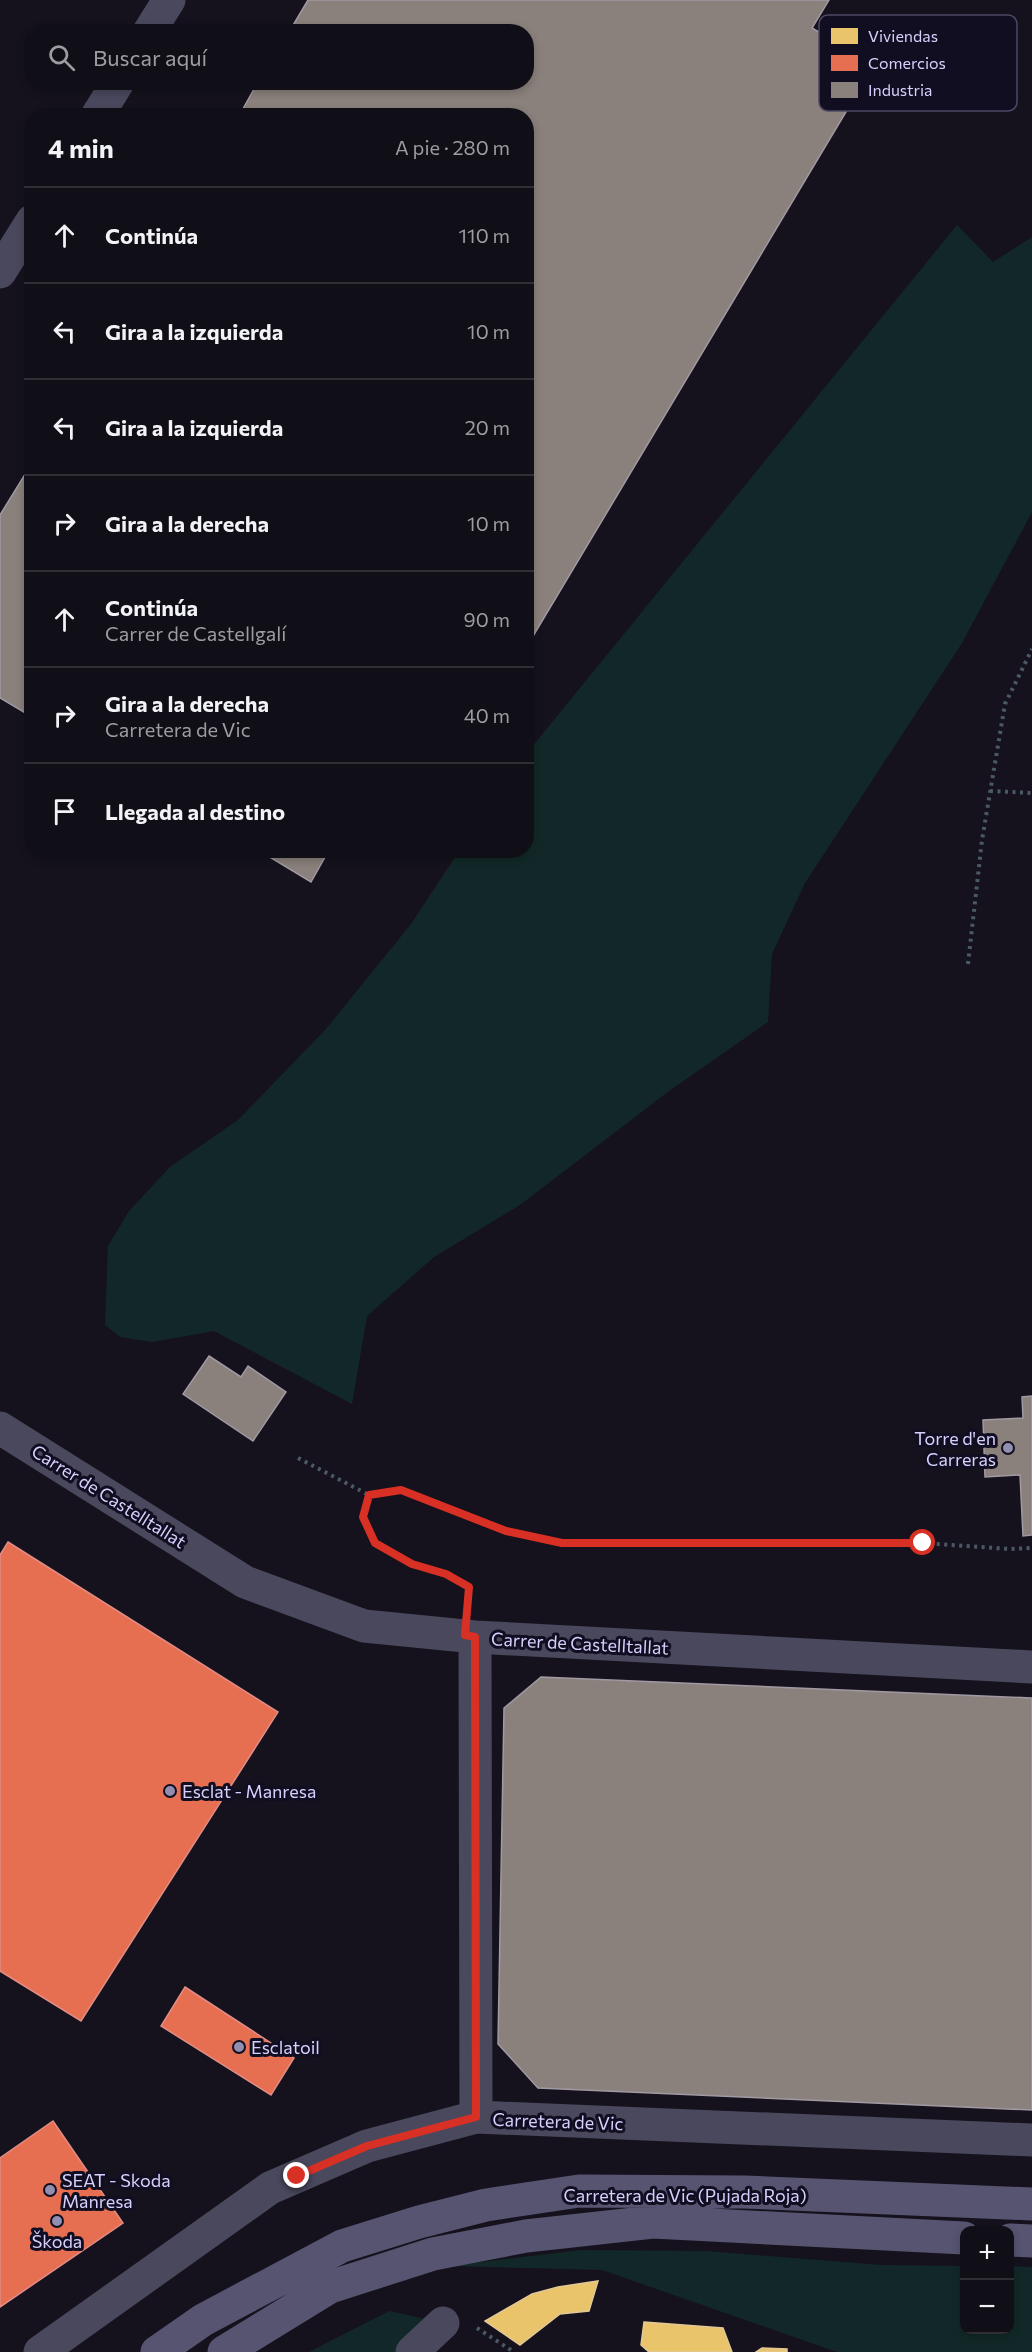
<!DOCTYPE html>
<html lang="es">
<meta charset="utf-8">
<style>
body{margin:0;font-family:Commissioner,sans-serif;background:#1e1c23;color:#f1f3f6}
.controls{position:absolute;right:18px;bottom:18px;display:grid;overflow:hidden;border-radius:12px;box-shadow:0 3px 9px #0003}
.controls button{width:54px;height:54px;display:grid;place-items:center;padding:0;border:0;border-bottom:2px solid #302e35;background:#100e16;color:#f1f3f6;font:30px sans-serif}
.stop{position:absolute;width:18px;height:18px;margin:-14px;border:4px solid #d93025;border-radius:50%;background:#fff}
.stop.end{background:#d93025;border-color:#fff;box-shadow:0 2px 6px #0008}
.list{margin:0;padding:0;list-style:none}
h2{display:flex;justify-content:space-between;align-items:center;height:78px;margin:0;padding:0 24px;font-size:26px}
h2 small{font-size:20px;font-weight:400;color:#9c9ca1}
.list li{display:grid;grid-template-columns:39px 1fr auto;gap:18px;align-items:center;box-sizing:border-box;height:96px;padding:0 24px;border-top:2px solid #302e35}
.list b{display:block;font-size:22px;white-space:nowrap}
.list p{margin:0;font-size:20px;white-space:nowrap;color:#9c9ca1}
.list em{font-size:20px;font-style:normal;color:#9c9ca1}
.icon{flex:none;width:33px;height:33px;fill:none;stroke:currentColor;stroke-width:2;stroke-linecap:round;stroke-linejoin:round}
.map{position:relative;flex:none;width:1032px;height:2352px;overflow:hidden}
.search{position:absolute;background:#100e16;box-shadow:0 3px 9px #0003;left:24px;top:24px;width:510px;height:66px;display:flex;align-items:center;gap:15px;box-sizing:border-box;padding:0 21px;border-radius:24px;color:#9c9ca1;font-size:22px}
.panel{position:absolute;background:#100e16;box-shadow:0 3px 9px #0003;left:24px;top:108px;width:510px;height:750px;border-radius:24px}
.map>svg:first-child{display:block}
.green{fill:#122828}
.homes{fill:#e9c46a;stroke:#e3c896;stroke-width:1.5}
.shops{fill:#e76f51;stroke:#e28c85;stroke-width:1.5}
.industry{fill:#8a817c;stroke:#a199a3;stroke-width:1.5}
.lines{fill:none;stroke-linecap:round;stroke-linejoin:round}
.path{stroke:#4b5966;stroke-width:4;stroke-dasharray:3 4.5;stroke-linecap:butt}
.minor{stroke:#49485d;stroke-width:33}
.secondary{stroke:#565470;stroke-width:33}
.route{stroke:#d93025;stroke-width:8}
.poi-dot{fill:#928eaf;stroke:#120e21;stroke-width:2}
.labels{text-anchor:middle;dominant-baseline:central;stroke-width:6;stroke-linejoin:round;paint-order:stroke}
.poi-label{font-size:18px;fill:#d6d0fd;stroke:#120e21;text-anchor:start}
.street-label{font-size:18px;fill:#d6d0fd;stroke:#120e21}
.key{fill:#120e21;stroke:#4d4863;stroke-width:1.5}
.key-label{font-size:16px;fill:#d6d0fd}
</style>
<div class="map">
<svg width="1032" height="2352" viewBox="0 0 1032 2352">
<rect width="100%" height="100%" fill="#15121d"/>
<path class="green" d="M957,225L993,262L1032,237V512L962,643L805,883L772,954L768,1022L669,1091L520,1205L434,1257L367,1316L352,1404L214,1331L152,1342L120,1337L105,1325L108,1246L129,1211L170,1167L238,1120L326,1029L411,924L459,851L526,850L527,753Z
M581,2250L706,2251L881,2265L964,2266V2330H1010V2266L1032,2267V2352H837L602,2270L449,2266Z
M389,2311L443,2323L412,2352H309Z"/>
<path class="homes" d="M598,2281L589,2311L560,2314L520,2345L485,2321L532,2294L558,2287Z
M644,2322L723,2328L732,2352H649L641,2345Z
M762,2348L787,2349V2352H756Z"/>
<path class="shops" d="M8,1542L278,1712L81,2021L0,1971V1555Z
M185,1987L294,2058L271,2095L161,2026Z
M53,2121L123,2223L0,2307V2158Z"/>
<path class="industry" d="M308,0H829L812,28L874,65L529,643L526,641V116H239L258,82H526V32H289Z
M32,463V717L0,698V515Z
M258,850H329L311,882Z
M209,1356L241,1377L248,1366L286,1392L253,1441L183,1394Z
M1032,1396V1535L1023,1536L1020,1475L985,1477L983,1420L1023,1418L1022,1397Z
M541,1677L1032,1698V2110L538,2088L498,2044L504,1708Z"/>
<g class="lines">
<path class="path" d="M990,791L1032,793
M968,964L982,840L1005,704L1032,649
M298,1458L369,1495
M469,1604V1587L446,1574L412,1564L375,1543L363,1517L369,1495L401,1490L506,1531L562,1543H923L1009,1549L1032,1548
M477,2328L514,2352"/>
<path class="minor" d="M149,32L169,0
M97,116L118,82
M0,272L32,221
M0,1428L245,1582L364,1626L475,1637L1032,1667
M475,1637L476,2117
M40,2352L270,2188L367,2146L476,2117L1032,2140
M412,2352L443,2323"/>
<path class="secondary" d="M1010,2240L1032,2241
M157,2352L203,2320L342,2246L419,2222L486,2205L579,2191L744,2192L1032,2204
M224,2352L330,2287L433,2254L526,2236L653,2222L964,2238"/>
</g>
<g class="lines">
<path class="route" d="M297,2176L367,2146L476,2117L475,1637L465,1635L469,1587L446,1574L412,1564L375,1543L363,1517L369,1495L401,1490L506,1531L562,1543H923"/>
</g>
<g class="poi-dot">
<circle cx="1008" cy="1448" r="6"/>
<circle cx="170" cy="1791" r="6"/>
<circle cx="239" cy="2047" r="6"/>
<circle cx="50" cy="2190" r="6"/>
<circle cx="57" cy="2221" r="6"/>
</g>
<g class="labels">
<g class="poi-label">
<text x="996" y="1438" text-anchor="end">Torre d'en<tspan x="996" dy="21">Carreras</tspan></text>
<text x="182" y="1791">Esclat - Manresa</text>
<text x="251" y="2047">Esclatoil</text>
<text x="62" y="2180">SEAT - Skoda<tspan x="62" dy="21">Manresa</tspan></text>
<text x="57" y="2241" text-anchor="middle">Škoda</text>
</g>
<g class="street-label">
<text transform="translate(109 1496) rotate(32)">Carrer de Castelltallat</text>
<text transform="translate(580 1643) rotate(3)">Carrer de Castelltallat</text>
<text transform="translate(558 2121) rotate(2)">Carretera de Vic</text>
<text x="685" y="2195">Carretera de Vic (Pujada Roja)</text>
</g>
</g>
<rect x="819" y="15" width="198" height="96" rx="9" class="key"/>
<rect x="831" y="28" width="27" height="16" fill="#e9c46a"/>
<rect x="831" y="55" width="27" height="16" fill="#e76f51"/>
<rect x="831" y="82" width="27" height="16" fill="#8a817c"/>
<g class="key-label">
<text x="868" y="42">Viviendas</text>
<text x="868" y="69">Comercios</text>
<text x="868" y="96">Industria</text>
</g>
</svg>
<div class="controls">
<button>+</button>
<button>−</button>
</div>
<div class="stop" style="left:923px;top:1543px"></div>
<div class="stop end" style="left:297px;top:2176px"></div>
<div class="search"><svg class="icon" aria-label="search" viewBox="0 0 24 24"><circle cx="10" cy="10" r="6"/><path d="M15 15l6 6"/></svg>Buscar aquí</div>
<section class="panel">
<h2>4 min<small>A pie · 280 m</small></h2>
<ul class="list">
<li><svg class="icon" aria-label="ahead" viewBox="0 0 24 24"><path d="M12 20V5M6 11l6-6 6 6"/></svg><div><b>Continúa</b></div><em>110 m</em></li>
<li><svg class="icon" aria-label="left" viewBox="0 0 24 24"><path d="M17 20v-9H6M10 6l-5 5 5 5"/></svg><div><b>Gira a la izquierda</b></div><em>10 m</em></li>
<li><svg class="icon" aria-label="left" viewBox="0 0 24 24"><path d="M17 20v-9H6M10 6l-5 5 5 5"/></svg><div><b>Gira a la izquierda</b></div><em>20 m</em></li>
<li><svg class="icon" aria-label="right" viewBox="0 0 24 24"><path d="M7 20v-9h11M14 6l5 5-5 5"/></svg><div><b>Gira a la derecha</b></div><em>10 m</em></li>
<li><svg class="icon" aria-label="ahead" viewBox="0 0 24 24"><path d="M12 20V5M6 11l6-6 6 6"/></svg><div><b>Continúa</b><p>Carrer de Castellgalí</p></div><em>90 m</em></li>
<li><svg class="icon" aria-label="right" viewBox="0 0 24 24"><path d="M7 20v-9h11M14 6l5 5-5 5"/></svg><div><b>Gira a la derecha</b><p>Carretera de Vic</p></div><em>40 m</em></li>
<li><svg class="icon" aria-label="arrive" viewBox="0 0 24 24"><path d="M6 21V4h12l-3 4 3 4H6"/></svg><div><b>Llegada al destino</b></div></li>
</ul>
</section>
</div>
